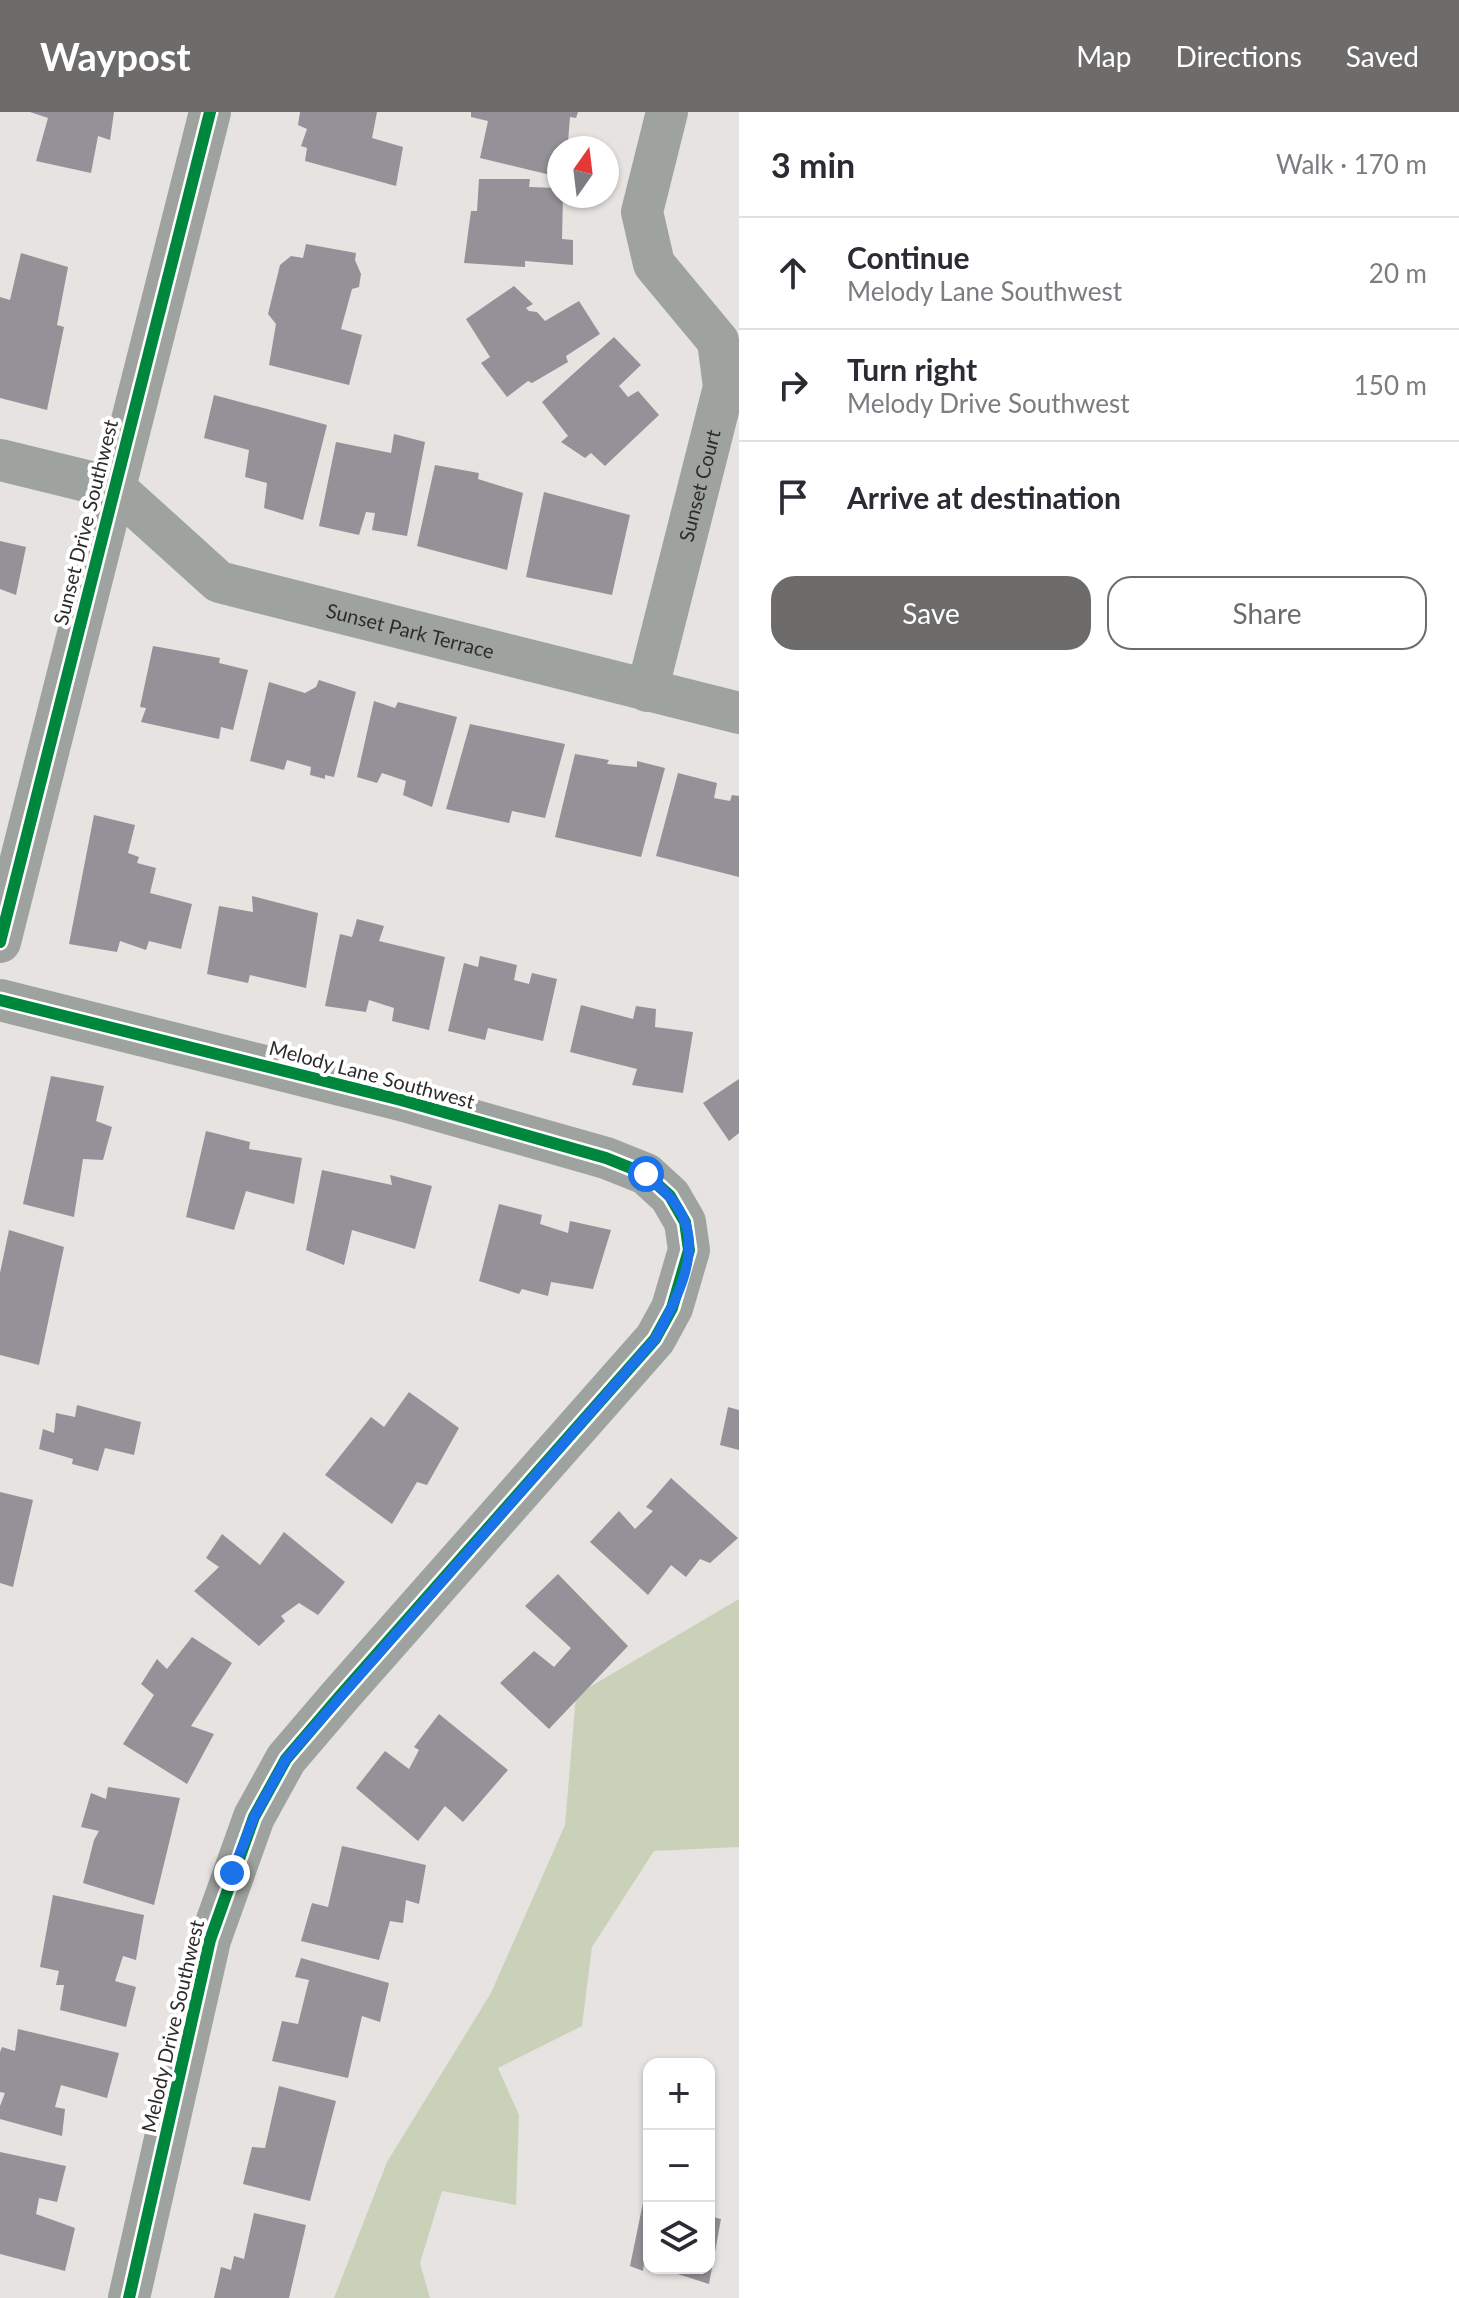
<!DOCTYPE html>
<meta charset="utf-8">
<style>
body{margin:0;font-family:Lato,sans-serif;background:#f7f7f7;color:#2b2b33}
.controls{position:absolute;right:24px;bottom:24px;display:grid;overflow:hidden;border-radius:16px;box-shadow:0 2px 6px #0004}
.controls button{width:72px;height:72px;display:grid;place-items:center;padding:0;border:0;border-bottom:2px solid #e1e1e2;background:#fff;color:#2b2b33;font:40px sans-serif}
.compass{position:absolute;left:547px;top:24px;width:72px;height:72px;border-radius:50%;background:#fff;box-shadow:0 2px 6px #0004;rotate:14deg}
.stop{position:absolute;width:24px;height:24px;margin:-18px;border:6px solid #1a73e8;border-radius:50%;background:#fff}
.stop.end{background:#1a73e8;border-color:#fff;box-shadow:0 2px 8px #0008}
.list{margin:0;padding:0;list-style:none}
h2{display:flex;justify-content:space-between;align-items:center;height:104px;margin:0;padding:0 32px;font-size:34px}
h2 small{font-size:26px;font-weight:400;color:#7c7c81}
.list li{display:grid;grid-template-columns:52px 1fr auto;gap:24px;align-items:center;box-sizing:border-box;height:112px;padding:0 32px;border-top:2px solid #e1e1e2}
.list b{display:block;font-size:30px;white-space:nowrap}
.list p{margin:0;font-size:26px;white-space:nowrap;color:#7c7c81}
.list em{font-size:26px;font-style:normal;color:#7c7c81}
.actions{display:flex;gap:16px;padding:24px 32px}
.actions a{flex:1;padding:18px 0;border:2px solid #6e6c6b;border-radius:24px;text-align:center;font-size:28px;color:#6e6c6b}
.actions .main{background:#6e6c6b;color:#fff}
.icon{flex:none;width:44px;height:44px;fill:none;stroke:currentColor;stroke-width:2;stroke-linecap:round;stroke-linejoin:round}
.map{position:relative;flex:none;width:739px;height:2186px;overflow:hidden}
header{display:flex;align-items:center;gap:48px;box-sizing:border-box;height:112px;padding:0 40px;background:#6e6c6b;color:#fff}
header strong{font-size:38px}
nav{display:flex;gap:44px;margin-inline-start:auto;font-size:28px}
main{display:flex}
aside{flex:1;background:#fff}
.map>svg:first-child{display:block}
.green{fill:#c9d2b9}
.building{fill:#949298}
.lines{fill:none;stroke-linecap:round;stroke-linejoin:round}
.minor{stroke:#9fa3a0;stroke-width:42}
.cycleway-casing{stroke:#fff;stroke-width:17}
.cycleway{stroke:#00873e;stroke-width:12}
.route{stroke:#1a73e8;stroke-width:10}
.labels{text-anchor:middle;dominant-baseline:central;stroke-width:8;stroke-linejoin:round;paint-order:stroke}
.street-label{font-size:20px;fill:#2e2c2b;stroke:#fff}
</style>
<header>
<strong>Waypost</strong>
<nav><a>Map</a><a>Directions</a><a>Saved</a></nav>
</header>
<main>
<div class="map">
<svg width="739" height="2186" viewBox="0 0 739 2186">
<rect width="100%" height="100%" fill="#e6e3e1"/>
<path class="green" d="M739,1487V1735L654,1739L592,1835L582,1914L498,1956L519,2003L516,2093L442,2079L420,2151L430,2186H334L387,2050L491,1881L565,1713L576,1583Z"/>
<path class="building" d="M30,0H114L110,28L98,24L91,61L36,49L48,6Z
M300,0H377L372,26L403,35L396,74L305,49L307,36L301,34L307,17L298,13Z
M471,0H578L576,6L570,5L568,30L579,33V36H559V65L480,46L488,9L471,5Z
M479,67H530L529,75L559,76V84H563L562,127L573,128V153L525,149V155L464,151L471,99H477Z
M306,132L356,141L355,148L361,162L359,175L352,177L341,217L362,223L349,273L269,253L276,212L268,202L280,153L291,144L303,146Z
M21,141L68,155L57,213L64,215L47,298L0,286V185L10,188Z
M514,174L533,192L526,196L529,199L537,200L545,209L579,189L600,222L566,244L568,250L532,271L528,269L507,285L481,251L490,245L466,207Z
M614,225L641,253L619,274L628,285L638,279L659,303L605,354L591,341L585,346L561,330L568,324L542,290Z
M214,283L327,313L303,408L264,396L267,371L245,365L249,338L204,326Z
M394,322L425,330L407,424L372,418L375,401L366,400L359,423L319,414L336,330L391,341Z
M435,353L479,361L478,367L523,381L507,458L417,434Z
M544,380L630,403L612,483L526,465Z
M0,429L26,435L16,483L0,477Z
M153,534L220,546L219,551L248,558L233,618L221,615L219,627L141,610L146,596L140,595Z
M319,568L356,580L334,665L325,663V667L310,663L311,655L287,648L284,658L250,649L269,570L305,581L316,575Z
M374,589L395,596L398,590L457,605L432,695L403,683L406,669L382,661L377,671L357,665Z
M470,612L565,632L545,706L512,699L509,711L446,697Z
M575,642L609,648L607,652L637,655V649L665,656L641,745L555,725Z
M678,661L717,671L714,686L730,689L732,683L739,684V765L656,744Z
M94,703L135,713L128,741L139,745L137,751L156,756L150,781L192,792L181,837L149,829L146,838L120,829L117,840L69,832Z
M252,784L318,801L306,876L250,863L248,871L207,862L219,794L253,800Z
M357,807L384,814L379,829L445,845L429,918L392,909L394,896L369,888L366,900L325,894L340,822L352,825Z
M480,844L517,853L514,868L529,872L532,861L557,867L543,929L488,916L485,928L448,919L464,851L478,855Z
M581,893L633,907L636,894L656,897L655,915L693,920L683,981L632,973L637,957L570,940Z
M51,964L104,974L96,1009L112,1015L103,1048L83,1047L74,1105L23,1092Z
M739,967V1021L729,1029L703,991Z
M206,1019L250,1030L249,1037L302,1046L294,1092L246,1079L234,1118L186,1105Z
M322,1058L392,1073L390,1063L432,1074L415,1137L352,1118L344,1153L306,1138Z
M499,1092L542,1103L540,1112L568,1121L570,1109L611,1118L593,1177L551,1170L548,1184L522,1177L519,1182L479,1169Z
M9,1118L64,1135L39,1253L0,1243V1161Z
M409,1280L459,1316L427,1373L417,1370L392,1412L325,1363L371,1305L384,1315Z
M77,1293L141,1310L134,1343L105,1336L98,1359L72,1352L73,1347L39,1337L43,1317L54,1321L56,1301L75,1305Z
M728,1295L739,1298V1338L720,1333Z
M671,1366L738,1426L710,1451L700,1447L686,1465L671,1453L648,1483L590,1430L619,1399L635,1417L653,1399L646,1395Z
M0,1380L33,1388L13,1475L0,1471Z
M284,1420L345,1470L318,1503L299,1491L281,1504L285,1509L259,1534L194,1479L219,1455L206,1446L222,1422L260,1453Z
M558,1462L628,1534L549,1617L500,1571L534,1539L554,1555L571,1536L525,1494Z
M192,1525L232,1551L191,1614L214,1622L187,1672L123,1632L154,1583L141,1572L157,1547L167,1557Z
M439,1602L508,1658L463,1710L445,1694L418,1729L356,1676L385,1639L409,1657L419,1638L414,1635Z
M108,1675L180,1686L154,1793L83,1771L94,1728L99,1719L81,1715L91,1681L106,1687Z
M342,1734L426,1753L419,1792L406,1788L403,1811L390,1809L379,1848L301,1829L312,1791L328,1795Z
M53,1783L144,1803L136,1848L123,1844L115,1869L136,1875L126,1915L60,1898L64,1873H56L59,1859L40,1855Z
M301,1846L389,1871L380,1910L362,1904L348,1966L272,1949L282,1909L298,1912L309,1868L295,1865Z
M18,1917L119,1941L107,1986L61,1973L55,1995L65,1997L62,2024L0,2007V1994L5,1981L0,1980V1940L2,1935L15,1939Z
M279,1974L336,1989L310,2089L243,2072L252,2035L265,2036Z
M0,2040L66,2054L57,2090L39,2086L36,2102L75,2116L65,2159L0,2142Z
M644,2086L649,2087V2152L644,2151L643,2159L630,2154Z
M254,2101L306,2113L289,2186H214L221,2155L231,2158L234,2144L244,2147Z
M709,2104L721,2107L709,2172L662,2157L709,2156Z"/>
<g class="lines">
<g class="minor">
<path id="s1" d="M0,348L115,376L219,470L739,601"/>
<path id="s2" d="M647,579L724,275L718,229L654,152L642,100L667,0"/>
<path d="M0,830L210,0"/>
<path d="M0,888L401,988L606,1046L646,1062L670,1084L685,1110L689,1138L672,1196L655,1227L339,1585L286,1647L254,1705L210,1828L129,2186"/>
</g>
<g class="cycleway-casing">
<path id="cycleway" d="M0,830L210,0
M0,888L401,988L606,1046L646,1062L670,1084L685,1110L689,1138L672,1196L655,1227L339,1585L286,1647L254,1705L210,1828L129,2186"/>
</g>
<use href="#cycleway" class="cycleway"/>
</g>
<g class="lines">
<path class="route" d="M232,1761L254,1705L286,1647L655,1227C673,1194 699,1148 685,1110C678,1090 661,1076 646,1062"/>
</g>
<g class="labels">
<g class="street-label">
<text stroke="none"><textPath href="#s2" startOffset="212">Sunset Court</textPath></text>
<text transform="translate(85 410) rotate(-76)">Sunset Drive Southwest</text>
<text stroke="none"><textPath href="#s1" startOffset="456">Sunset Park Terrace</textPath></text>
<text transform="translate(372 962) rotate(15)">Melody Lane Southwest</text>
<text transform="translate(172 1914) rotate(-77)">Melody Drive Southwest</text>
</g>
</g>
</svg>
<div class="controls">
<button>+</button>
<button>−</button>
<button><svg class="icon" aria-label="layers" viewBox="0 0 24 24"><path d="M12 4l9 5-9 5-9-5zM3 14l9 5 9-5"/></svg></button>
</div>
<svg class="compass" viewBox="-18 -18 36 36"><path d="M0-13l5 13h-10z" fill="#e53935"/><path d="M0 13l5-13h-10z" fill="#7c7c81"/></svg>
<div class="stop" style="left:646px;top:1062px"></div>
<div class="stop end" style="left:232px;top:1761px"></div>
</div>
<aside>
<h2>3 min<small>Walk · 170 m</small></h2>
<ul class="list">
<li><svg class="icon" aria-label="ahead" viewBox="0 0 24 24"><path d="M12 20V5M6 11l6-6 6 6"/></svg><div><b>Continue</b><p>Melody Lane Southwest</p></div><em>20 m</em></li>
<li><svg class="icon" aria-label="right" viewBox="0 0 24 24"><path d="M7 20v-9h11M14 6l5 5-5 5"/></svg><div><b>Turn right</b><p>Melody Drive Southwest</p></div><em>150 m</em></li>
<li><svg class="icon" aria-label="arrive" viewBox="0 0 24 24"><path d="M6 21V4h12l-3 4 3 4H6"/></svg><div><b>Arrive at destination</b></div></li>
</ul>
<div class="actions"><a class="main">Save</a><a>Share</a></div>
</aside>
</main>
